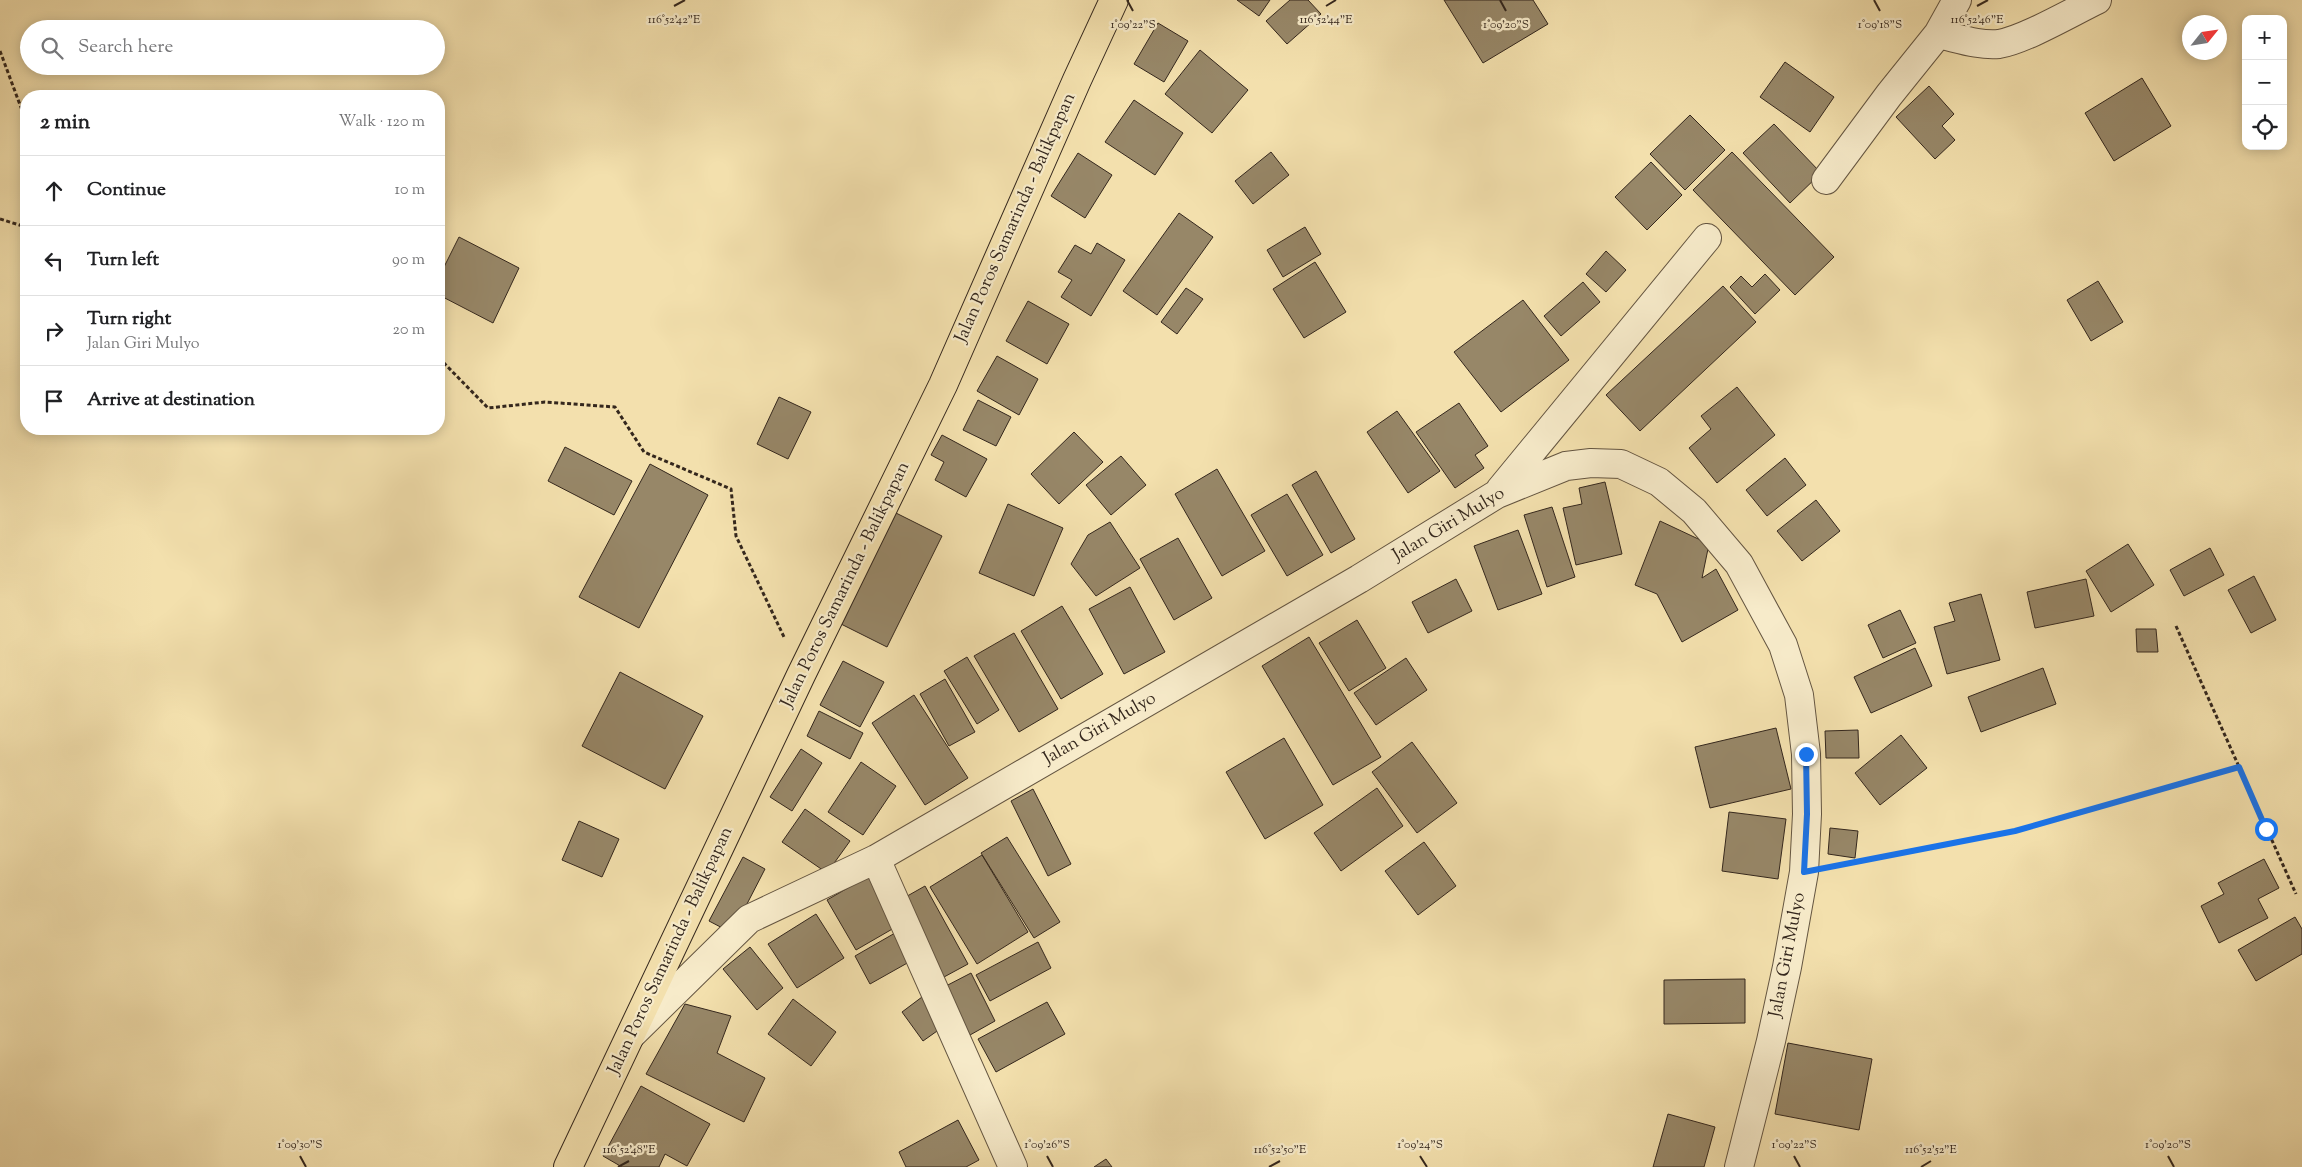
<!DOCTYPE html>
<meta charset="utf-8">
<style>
body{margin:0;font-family:"Sorts Mill Goudy",serif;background:#f2f2f2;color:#202124}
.controls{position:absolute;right:15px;top:15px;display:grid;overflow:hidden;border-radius:10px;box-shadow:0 2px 12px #0003}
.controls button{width:45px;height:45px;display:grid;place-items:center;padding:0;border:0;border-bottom:1px solid #e0e0e0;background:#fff;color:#202124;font:25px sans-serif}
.compass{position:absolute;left:2182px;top:15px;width:45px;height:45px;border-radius:50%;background:#fff;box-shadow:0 2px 12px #0003;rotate:60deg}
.stop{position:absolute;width:15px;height:15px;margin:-11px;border:4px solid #1a73e8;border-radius:50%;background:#fff}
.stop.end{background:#1a73e8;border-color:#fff;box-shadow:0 1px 5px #0008}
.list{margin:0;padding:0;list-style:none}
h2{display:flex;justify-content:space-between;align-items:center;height:65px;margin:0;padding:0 20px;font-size:21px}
h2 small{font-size:16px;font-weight:400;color:#757577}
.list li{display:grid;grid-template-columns:32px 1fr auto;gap:15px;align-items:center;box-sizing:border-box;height:70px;padding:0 20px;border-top:1px solid #e0e0e0}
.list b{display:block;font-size:19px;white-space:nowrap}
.list p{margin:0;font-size:16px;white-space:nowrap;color:#757577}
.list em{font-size:16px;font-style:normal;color:#757577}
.icon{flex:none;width:28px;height:28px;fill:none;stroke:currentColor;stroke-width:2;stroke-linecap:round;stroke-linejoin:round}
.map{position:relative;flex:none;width:2302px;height:1167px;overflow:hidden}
.search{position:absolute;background:#fff;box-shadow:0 2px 12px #0003;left:20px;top:20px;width:425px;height:55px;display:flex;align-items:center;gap:12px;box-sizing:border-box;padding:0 18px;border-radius:28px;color:#757577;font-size:19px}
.panel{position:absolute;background:#fff;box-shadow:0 2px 12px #0003;left:20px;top:90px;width:425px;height:345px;border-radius:20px}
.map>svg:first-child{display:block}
.building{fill:#978768;stroke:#34271d}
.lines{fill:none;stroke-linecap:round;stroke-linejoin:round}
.street-casing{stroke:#645541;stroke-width:30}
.highway-casing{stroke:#34271d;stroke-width:30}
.path{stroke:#34271d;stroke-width:3;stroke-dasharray:4 2.5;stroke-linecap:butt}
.street{stroke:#f7ebca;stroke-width:28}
.highway{stroke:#f3e0ad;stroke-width:28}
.route{stroke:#1a73e8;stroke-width:6}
.ticks{fill:none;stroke:#34271d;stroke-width:2}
.labels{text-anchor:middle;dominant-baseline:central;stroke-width:4.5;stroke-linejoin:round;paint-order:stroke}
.street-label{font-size:18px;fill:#34271d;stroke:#f7ebca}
.ticks-label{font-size:12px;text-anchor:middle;fill:#34271d;stroke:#f7ebca;stroke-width:4.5;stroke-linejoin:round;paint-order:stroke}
</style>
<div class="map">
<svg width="2302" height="1167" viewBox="0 0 2302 1167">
<rect width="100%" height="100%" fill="#f3e0ad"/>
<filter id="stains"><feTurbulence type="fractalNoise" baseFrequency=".004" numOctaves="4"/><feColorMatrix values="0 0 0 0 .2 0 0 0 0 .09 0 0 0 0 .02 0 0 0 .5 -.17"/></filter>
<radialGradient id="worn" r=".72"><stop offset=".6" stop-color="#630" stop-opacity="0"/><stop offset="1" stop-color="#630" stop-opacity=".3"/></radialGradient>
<path class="building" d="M1237,0H1270L1259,16Z
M1290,0H1308L1321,14L1287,44L1266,21Z
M1444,0H1533L1548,24L1483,63Z
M1158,23L1188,41L1164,82L1134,64Z
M1200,50L1248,90L1212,133L1165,94Z
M1785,62L1834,97L1810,132L1760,97Z
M2142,78L2171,126L2114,161L2085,113Z
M1929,86L1954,114L1942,126L1955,140L1935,159L1896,117Z
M1134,100L1183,133L1155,175L1105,142Z
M1690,115L1725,150L1685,190L1650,154Z
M1774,124L1821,173L1790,203L1743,153Z
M1271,152L1289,175L1253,204L1235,181Z
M1732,152L1834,257L1795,295L1693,190Z
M1078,153L1112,175L1085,218L1051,196Z
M1651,162L1682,195L1647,230L1615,197Z
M1179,213L1213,237L1157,315L1123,291Z
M1305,227L1321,254L1283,277L1267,250Z
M459,237L519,268L493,323L439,295V277Z
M1097,243L1125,260L1091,316L1061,297L1072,280L1058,272L1075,245L1091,254Z
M1606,251L1626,270L1606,292L1586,274Z
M1315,262L1346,312L1304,338L1273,289Z
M1765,274L1780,290L1755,314L1730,287L1741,276L1752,287Z
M2098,281L2123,322L2091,341L2067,300Z
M1583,282L1600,302L1561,336L1544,316Z
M1723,286L1756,322L1640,431L1606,395Z
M1186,288L1203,299L1177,334L1161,322Z
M1523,300L1569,360L1501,412L1454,352Z
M1028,301L1069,324L1047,364L1006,341Z
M997,356L1038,379L1019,415L977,391Z
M1737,387L1775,435L1717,483L1689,448L1711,429L1701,416Z
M779,397L811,412L788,459L757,444Z
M978,400L1011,417L996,446L963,430Z
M1459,403L1488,446L1475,455L1484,468L1455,488L1416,432Z
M1397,411L1440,471L1408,493L1367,432Z
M1074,432L1103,462L1059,504L1031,474Z
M942,435L987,459L966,497L935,480L944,462L931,455Z
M565,447L632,481L614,515L548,481Z
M1121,456L1146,485L1111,515L1086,485Z
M1785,458L1806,485L1767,516L1746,490Z
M650,464L708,495L639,628L579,597Z
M1217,469L1265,551L1222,576L1175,494Z
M1316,471L1355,539L1331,553L1292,485Z
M1605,482L1622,554L1576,565L1563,508L1582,504L1579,488Z
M1287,494L1323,555L1287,576L1251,515Z
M1816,500L1840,531L1802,561L1777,531Z
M1008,504L1063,528L1034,596L979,573Z
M1552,507L1575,577L1547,587L1524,515Z
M892,511L942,536L887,647L837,622Z
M1660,521L1709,544L1702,578L1716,569L1738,610L1682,642L1657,594L1635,585Z
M1110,522L1140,568L1096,596L1071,564L1088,535Z
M1518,530L1542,594L1498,610L1474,546Z
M1178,538L1212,598L1174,620L1140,559Z
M2128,544L2154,585L2111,612L2086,571Z
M2210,548L2224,575L2184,596L2170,570Z
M2254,576L2276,620L2251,633L2228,590Z
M1456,579L1472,611L1428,633L1412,602Z
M2086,579L2094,616L2035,628L2027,592Z
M1130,587L1165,652L1124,674L1089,609Z
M1981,594L2000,660L1947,674L1934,627L1955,621L1949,603Z
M1062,606L1103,674L1061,699L1021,631Z
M1900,610L1916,643L1883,658L1868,625Z
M1357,620L1386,668L1349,691L1319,643Z
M2136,629H2156L2158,652H2137Z
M1014,633L1058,709L1019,732L974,656Z
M1309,637L1381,757L1333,785L1262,666Z
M1915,648L1932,686L1871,713L1854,677Z
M967,657L999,710L977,724L944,671Z
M1406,658L1427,690L1376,725L1354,693Z
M843,661L884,682L860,727L820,705Z
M2043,668L2056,704L1981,732L1968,697Z
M620,672L703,716L665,789L582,746Z
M945,679L975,732L949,746L920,694Z
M914,695L968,778L925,805L872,723Z
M819,711L863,733L850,759L807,736Z
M1776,728L1791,789L1710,808L1695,747Z
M1858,730L1859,758H1826L1825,731Z
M1901,735L1927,768L1880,805L1855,773Z
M1284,738L1323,805L1265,839L1226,772Z
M1412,742L1457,803L1417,833L1372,772Z
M801,749L822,763L792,811L770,797Z
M861,762L896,786L863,835L828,812Z
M1377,788L1403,826L1341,871L1314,833Z
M1033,789L1071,864L1048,876L1011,801Z
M805,809L850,841L827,873L782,842Z
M1729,812L1786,819L1778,879L1722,871Z
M579,821L619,839L602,877L562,860Z
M1830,828L1858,831L1855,858L1828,854Z
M1007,837L1060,922L1034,938L981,853Z
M1424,842L1456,886L1418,915L1385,871Z
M982,855L1028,932L977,964L930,887Z
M743,857L765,869L732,933L709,921Z
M2264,859L2279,888L2258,899L2268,918L2219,943L2201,906L2224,894L2218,883Z
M872,874L901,924L856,950L827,900Z
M925,886L968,964L944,977L902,899Z
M816,914L844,958L797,988L768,944Z
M2295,917L2302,929V954L2256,981L2238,950Z
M902,929L918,957L870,984L855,956Z
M1038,942L1051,968L990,1001L976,975Z
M750,947L783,988L757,1010L723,969Z
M971,973L995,1021L970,1035L944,987Z
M1745,979V1023L1664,1024V980Z
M926,994L947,1024L923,1041L902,1012Z
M793,999L836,1032L811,1066L768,1034Z
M1047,1002L1065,1034L996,1072L978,1039Z
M685,1004L731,1016L717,1053L765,1078L744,1122L646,1074Z
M1788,1043L1872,1059L1859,1130L1775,1114Z
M641,1086L710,1124L687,1166L665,1154L659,1167H622L603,1156Z
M1668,1114L1715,1127L1704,1167H1653Z
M958,1120L979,1160L966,1167H906L899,1152Z
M1106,1159L1112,1167H1094Z"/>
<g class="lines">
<g class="street-casing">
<path id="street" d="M1938,34C1957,38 1979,46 1999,44C2024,40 2072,12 2097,0
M1826,180L1889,95L1938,34L1957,0
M1500,490L1707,238
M876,859L1013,1167
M632,1034L749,919L876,859L1359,579L1497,494L1566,466L1591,463L1621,464L1659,482L1694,511L1739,564L1783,645L1799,695L1806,754L1807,814L1804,872L1787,967L1771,1041L1739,1167"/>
</g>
<g class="highway-casing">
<path id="highway" d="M568,1167L801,675L943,385L1077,80L1114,0"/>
</g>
<path class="path" d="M0,51L26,121
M0,219L26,227
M439,358L488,408L545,402L615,407L644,452L731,489L736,536L784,637
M2176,626L2296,894
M1836,866L2015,831L2239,767"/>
<use href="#street" class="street"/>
<use href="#highway" class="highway"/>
</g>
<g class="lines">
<path class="route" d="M1806,754L1807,814L1804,872L2015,831L2239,767L2266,829"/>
</g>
<path class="ticks" d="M1127,0L1133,11M1500,0L1506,11M1874,0L1880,11M674,6L685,0M1326,6L1336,0M1977,6L1988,0M300,1156L306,1167M1047,1156L1053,1167M1420,1156L1427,1167M1794,1156L1800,1167M2168,1156L2174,1167M618,1167L629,1161M1269,1167L1280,1161M1921,1167L1931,1161"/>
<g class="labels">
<g class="street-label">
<text transform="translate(1016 218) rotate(-66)">Jalan Poros Samarinda - Balikpapan</text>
<text transform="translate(1449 525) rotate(-31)">Jalan Giri Mulyo</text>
<text transform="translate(846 585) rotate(-64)">Jalan Poros Samarinda - Balikpapan</text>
<text transform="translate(1100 729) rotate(-30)">Jalan Giri Mulyo</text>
<text transform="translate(671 951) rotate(-65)">Jalan Poros Samarinda - Balikpapan</text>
<text transform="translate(1788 955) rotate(-79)">Jalan Giri Mulyo</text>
</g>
</g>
<g class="ticks-label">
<text x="674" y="23">116°52'42"E</text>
<text x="1326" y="23">116°52'44"E</text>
<text x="1977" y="23">116°52'46"E</text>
<text x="1133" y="28">1°09'22"S</text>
<text x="1506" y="28">1°09'20"S</text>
<text x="1880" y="28">1°09'18"S</text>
<text x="300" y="1148">1°09'30"S</text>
<text x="1047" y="1148">1°09'26"S</text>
<text x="1420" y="1148">1°09'24"S</text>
<text x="1794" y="1148">1°09'22"S</text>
<text x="2168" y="1148">1°09'20"S</text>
<text x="629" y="1153">116°52'48"E</text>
<text x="1280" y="1153">116°52'50"E</text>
<text x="1931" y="1153">116°52'52"E</text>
</g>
<rect width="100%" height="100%" filter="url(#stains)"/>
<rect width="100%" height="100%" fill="url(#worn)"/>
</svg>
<div class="controls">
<button>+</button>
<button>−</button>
<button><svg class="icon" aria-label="locate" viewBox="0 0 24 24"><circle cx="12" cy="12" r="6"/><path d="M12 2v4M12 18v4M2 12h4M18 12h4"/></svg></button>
</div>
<svg class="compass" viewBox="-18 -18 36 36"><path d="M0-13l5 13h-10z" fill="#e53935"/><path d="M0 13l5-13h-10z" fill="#757577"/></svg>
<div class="stop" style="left:2266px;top:829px"></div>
<div class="stop end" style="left:1806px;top:754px"></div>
<div class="search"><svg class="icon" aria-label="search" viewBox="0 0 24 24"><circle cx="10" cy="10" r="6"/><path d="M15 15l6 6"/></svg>Search here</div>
<section class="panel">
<h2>2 min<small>Walk · 120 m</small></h2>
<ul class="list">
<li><svg class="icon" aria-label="ahead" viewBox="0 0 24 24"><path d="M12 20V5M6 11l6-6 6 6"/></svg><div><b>Continue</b></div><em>10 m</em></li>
<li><svg class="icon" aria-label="left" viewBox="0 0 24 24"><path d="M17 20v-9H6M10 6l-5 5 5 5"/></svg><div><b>Turn left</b></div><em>90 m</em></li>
<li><svg class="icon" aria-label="right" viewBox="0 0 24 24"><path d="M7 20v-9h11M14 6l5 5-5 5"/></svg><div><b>Turn right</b><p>Jalan Giri Mulyo</p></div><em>20 m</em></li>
<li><svg class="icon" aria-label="arrive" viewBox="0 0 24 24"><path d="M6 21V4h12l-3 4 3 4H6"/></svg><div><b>Arrive at destination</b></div></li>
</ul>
</section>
</div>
